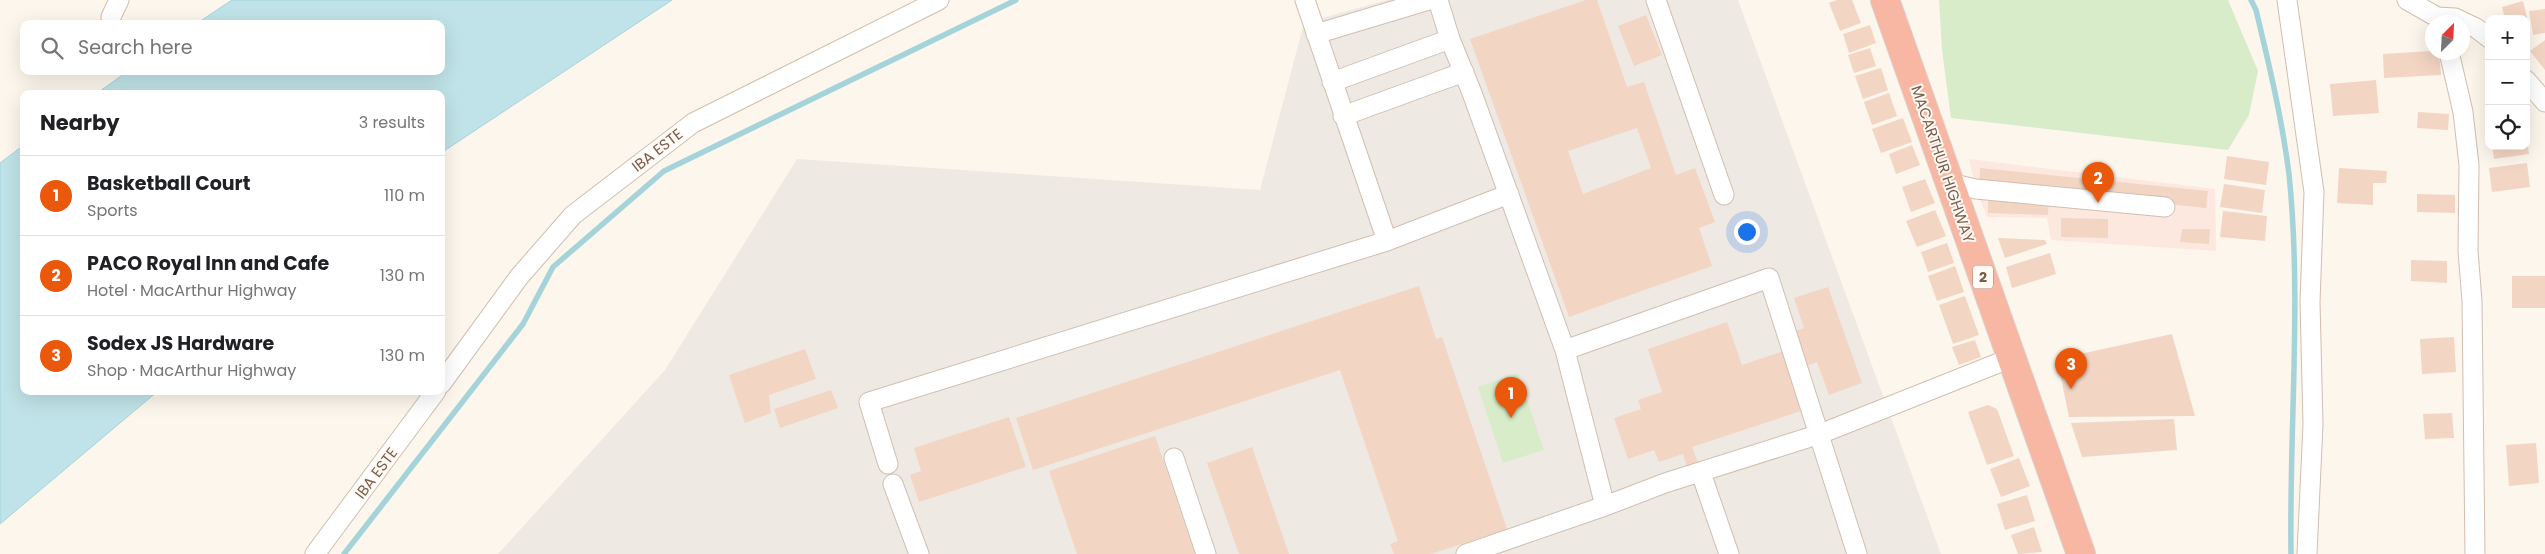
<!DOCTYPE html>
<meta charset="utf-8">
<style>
body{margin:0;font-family:Poppins,sans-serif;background:#f6f6f6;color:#202124}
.controls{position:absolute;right:15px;top:15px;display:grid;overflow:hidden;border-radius:10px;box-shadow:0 5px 20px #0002}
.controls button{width:45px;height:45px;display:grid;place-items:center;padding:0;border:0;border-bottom:1px solid #e0e0e0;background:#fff;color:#202124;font:25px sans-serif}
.compass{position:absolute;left:2425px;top:15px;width:45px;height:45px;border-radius:50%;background:#fff;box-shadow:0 5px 20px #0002;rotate:24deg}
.you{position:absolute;left:1746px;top:231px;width:18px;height:18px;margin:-12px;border:4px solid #fff;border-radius:50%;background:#1a73e8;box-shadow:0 0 0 8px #1a73e833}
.badge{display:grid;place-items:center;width:32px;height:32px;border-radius:50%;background:#ea580c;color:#fff;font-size:16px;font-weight:700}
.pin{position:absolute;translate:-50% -41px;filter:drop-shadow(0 1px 2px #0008)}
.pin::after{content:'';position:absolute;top:26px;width:18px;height:15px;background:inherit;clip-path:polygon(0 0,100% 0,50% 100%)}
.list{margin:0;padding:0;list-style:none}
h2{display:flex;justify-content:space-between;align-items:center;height:65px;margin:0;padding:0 20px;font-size:21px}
h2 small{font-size:16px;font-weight:400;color:#757577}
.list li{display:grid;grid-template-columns:32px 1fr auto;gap:15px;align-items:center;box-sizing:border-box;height:80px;padding:0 20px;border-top:1px solid #e0e0e0}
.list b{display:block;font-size:19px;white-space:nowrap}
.list p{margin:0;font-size:16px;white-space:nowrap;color:#757577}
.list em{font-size:16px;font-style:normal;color:#757577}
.icon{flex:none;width:28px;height:28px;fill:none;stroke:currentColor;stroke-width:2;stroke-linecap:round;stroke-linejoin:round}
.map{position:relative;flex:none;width:2545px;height:554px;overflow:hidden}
.search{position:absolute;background:#fff;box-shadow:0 5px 20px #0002;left:20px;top:20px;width:425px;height:55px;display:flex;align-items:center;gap:12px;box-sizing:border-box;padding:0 18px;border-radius:10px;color:#757577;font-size:19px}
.panel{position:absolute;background:#fff;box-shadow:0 5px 20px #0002;left:20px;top:90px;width:425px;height:305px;border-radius:10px}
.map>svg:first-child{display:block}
.commercial{fill:#fde8e0}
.industrial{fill:#efe9e4}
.green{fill:#d8ecc9}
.water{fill:#bfe3e8;stroke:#a5d3da}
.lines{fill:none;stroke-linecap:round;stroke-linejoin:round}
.stream{stroke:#a5d3da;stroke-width:5.5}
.building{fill:#f3d5c3;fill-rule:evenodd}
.minor-casing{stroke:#d1beb0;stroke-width:21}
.highway-casing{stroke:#dad1cd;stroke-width:30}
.minor{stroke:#fff;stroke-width:19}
.highway{stroke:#f7b7a3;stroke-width:28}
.labels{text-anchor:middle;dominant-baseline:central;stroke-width:4;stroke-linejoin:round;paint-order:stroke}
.shield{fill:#fffaf3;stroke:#a28b7f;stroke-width:1}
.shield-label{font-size:14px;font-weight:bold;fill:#7a5c4d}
.street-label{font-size:15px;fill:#7a5c4d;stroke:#fffaf3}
</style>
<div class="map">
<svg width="2545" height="554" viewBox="0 0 2545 554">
<rect width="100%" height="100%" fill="#fdf6ec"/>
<path class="commercial" d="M1969,159L2215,189L2216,251L2051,240L2047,218L1987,217L1976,189Z"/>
<path class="industrial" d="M1387,0H1738L1941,554H498L665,370L797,159L1260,190L1304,23Z"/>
<path class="green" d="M1939,0H2228L2258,71L2249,115L2228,150L1951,118L1942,50Z
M1518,373L1544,450L1503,463L1478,387Z"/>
<path class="water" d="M232,0H672L441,153V94H96L128,71H441V24H196Z
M24,145V391H158L0,524V163Z"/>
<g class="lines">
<path class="stream" d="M2251,0L2256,10C2269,64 2282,119 2289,174C2302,300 2289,428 2291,554
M344,554L523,324L553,267L664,171L1016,0"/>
</g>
<path class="building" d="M1586,0H1597L1627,87L1644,82L1676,175L1695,168L1715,222L1699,228L1712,266L1569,317L1470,39ZM1637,128L1651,168L1583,194L1568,151Z
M1837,0H1852L1861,23L1840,31L1829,3Z
M2523,1L2530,29L2526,30V19H2505L2502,7Z
M2545,9V33L2533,35L2529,11Z
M1646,15L1662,55L1634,66L1618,26Z
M1870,25L1876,43L1849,53L1843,34Z
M2545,40V70L2530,51Z
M1870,48L1876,66L1854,73L1848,55Z
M2432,51L2439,52L2441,75L2384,78L2383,54Z
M1881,68L1888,90L1863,99L1855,76Z
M2376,80L2379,113L2333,116L2330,84Z
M1889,93L1897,116L1872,125L1864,102Z
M2418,112L2449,114L2448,130L2417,128Z
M1903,118L1912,142L1881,153L1872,129Z
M1912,145L1920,165L1896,174L1889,154Z
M2492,146H2528L2529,154L2494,159Z
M2227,156L2269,162L2266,185L2224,179Z
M2527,163L2530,187L2492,192L2489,168Z
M1980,168L2208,191L2206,208L1979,185Z
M2339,168L2387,171L2386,183H2373V205L2337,203Z
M1925,179L1935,203L1911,212L1902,187Z
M2224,184L2265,190L2262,213L2220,207Z
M2417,194L2455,195V213L2417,212Z
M1988,196L2049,197L2048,215L1988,213Z
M1935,210L1946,236L1917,247L1906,221Z
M2223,211L2267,216L2265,241L2220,237Z
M2061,218L2108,219V238L2061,237Z
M2182,229H2210L2209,244L2180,242Z
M1998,238L2045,240L2047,244L2005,258Z
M1947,243L1954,263L1928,272L1921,252Z
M2050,253L2056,274L2012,288L2006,267Z
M2411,260L2447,261V283L2411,281Z
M1955,266L1964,292L1937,301L1928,276Z
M2512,276H2545V308H2512Z
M1419,286L1436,339L1442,337L1507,529L1431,554H1394L1390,544L1398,541L1340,370L1033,470L1016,418Z
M1828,287L1862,383L1829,395L1817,362L1807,366L1795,331L1804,328L1794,298Z
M1965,296L1979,335L1953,344L1939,305Z
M1727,322L1742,365L1784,351L1804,410L1692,447L1699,465L1688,470L1683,454L1659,462L1654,450L1628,459L1614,418L1641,409L1638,400L1662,392L1648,349Z
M2172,334L2195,416L2069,417L2057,359Z
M2454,337L2456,372L2422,374L2420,339Z
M1975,340L1981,357L1959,365L1952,347Z
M805,349L816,379L769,395L771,413L745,423L729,375Z
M831,390L838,408L780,428L774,409Z
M1988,405L1997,409L2014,456L1987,465L1968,412Z
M2452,413L2454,438L2425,439L2423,414Z
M1009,417L1026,467L919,502L910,475L921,471L914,448Z
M2174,419L2177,450L2082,457L2071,423Z
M1155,436L1195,554H1077L1049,471Z
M2536,443L2539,483L2509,486L2506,445Z
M1252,447L1289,554H1239L1207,463Z
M2019,458L2030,486L2001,497L1990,469Z
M2027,495L2035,521L2005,530L1997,504Z
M2034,527L2042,552L2018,554L2011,535Z"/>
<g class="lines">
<g class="minor-casing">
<path id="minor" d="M1305,0L1387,241
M1438,0L1450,39L1472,93L1565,350
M1656,0L1724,195
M2287,0L2314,192L2310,302L2313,424L2307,554
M2407,0L2437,17L2455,18L2476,28L2489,38
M111,17L119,0
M1316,34L1429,0
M2449,52L2463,112L2469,165L2468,251L2472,301L2475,554
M2526,80L2545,102
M1332,82L1450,39
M1343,116L1464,72
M1949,183L1976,189L2165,207
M441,384L519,277L573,215L693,123L939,0
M1174,458L1206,554
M888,464L869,402L1387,241L1509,194
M1701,473L1729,554
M893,484L919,554
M1605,506L1565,350L1769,278L1857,554
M315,554L436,391
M1466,554L1605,506L1665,483L1820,434L2011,358"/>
</g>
<g class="highway-casing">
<path id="highway" d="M1885,0L2081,554"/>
</g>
<use href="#minor" class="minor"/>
<use href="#highway" class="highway"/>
</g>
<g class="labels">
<rect class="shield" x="1973" y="265.5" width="20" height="23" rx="4"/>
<g class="shield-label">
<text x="1983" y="277">2</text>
</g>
<g class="street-label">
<text transform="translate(657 150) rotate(-38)">IBA ESTE</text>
<text transform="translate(1943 164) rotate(71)">MACARTHUR HIGHWAY</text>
<text transform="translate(376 473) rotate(-53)">IBA ESTE</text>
</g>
</g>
</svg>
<div class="controls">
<button>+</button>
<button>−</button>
<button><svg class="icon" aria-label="locate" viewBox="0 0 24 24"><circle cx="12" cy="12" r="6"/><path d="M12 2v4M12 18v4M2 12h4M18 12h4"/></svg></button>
</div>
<svg class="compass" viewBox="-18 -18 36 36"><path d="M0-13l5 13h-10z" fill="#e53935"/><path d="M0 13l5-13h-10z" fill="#757577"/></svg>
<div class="you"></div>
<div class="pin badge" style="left:1511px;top:418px">1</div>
<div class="pin badge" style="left:2098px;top:203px">2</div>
<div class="pin badge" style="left:2071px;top:389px">3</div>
<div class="search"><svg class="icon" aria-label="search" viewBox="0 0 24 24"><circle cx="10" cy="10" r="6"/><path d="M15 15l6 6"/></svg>Search here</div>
<section class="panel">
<h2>Nearby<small>3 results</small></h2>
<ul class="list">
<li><span class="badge">1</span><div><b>Basketball Court</b><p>Sports</p></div><em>110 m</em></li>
<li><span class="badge">2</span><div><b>PACO Royal Inn and Cafe</b><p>Hotel · MacArthur Highway</p></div><em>130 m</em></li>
<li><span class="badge">3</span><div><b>Sodex JS Hardware</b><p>Shop · MacArthur Highway</p></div><em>130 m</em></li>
</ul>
</section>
</div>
